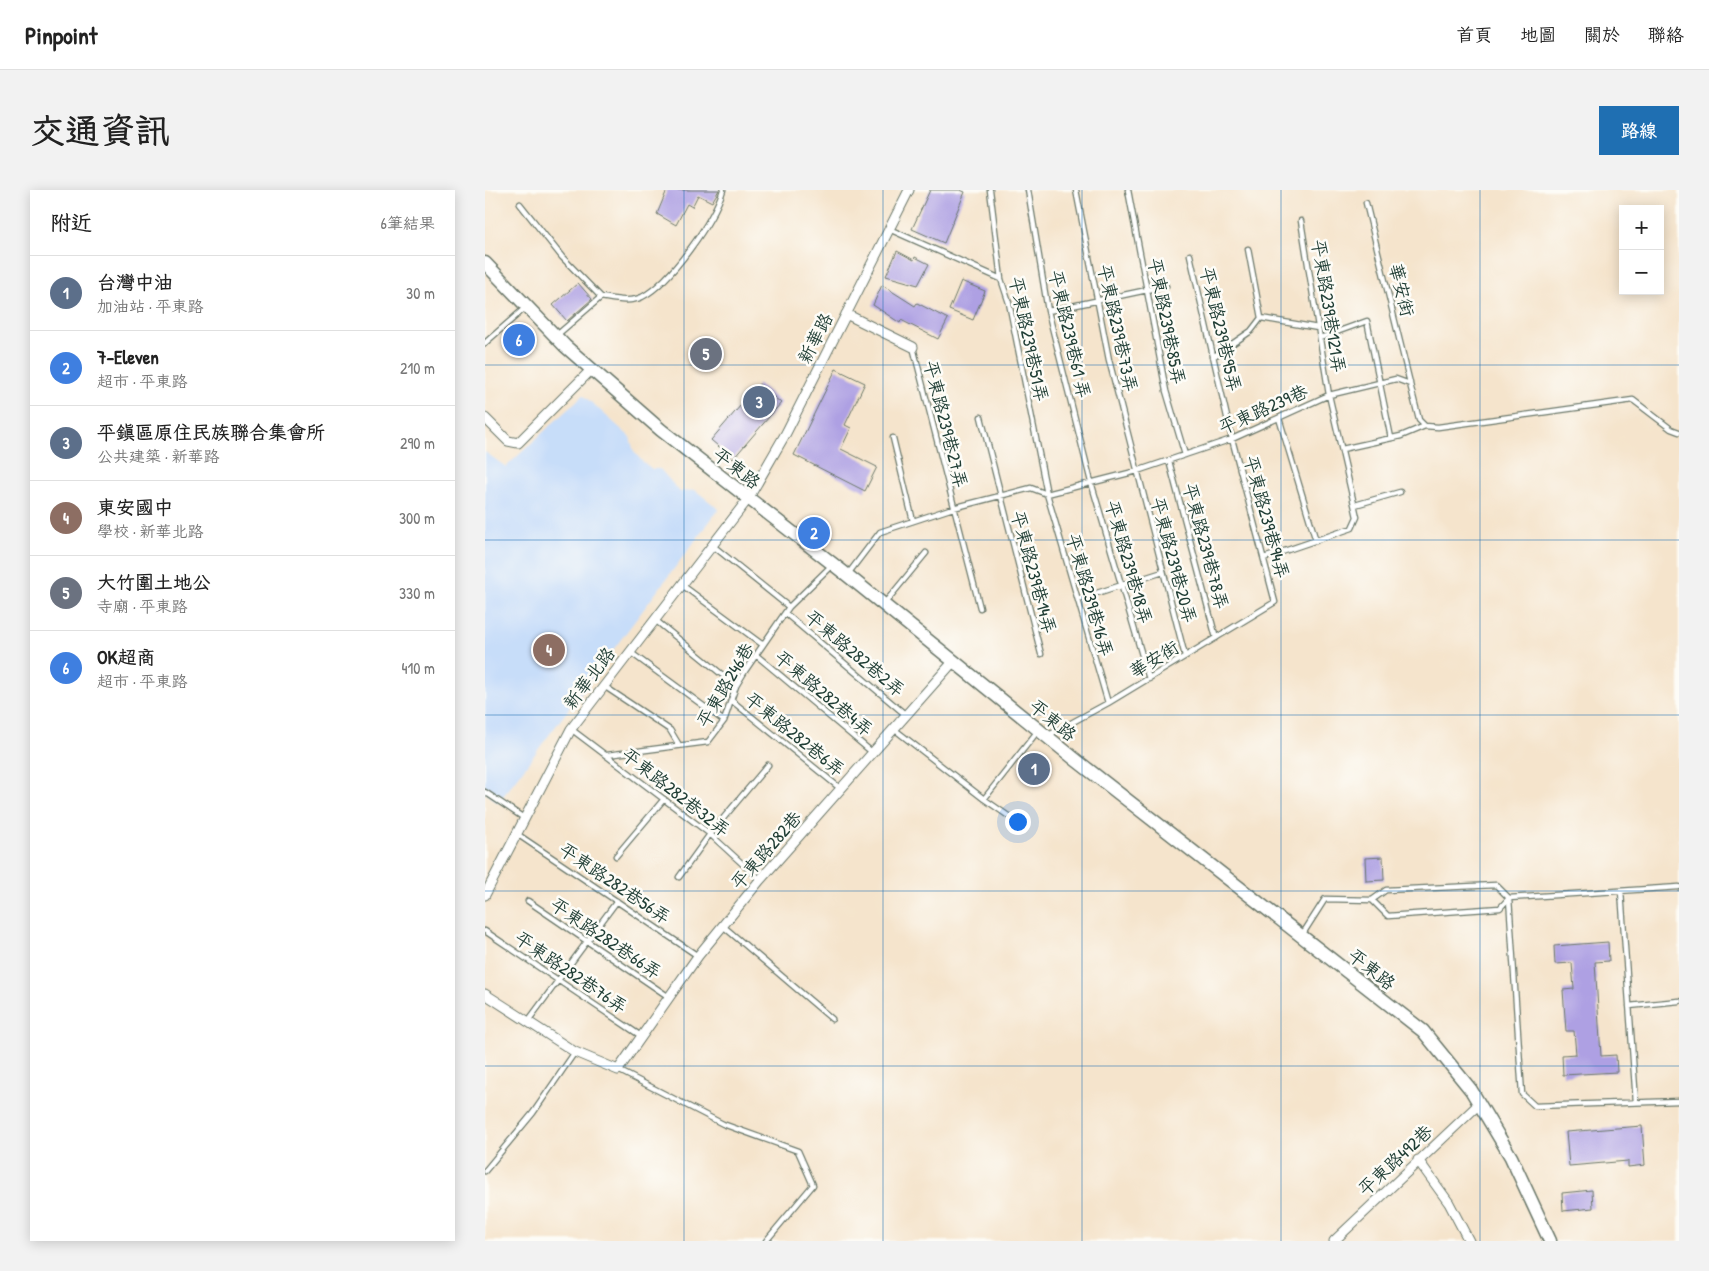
<!DOCTYPE html>
<html lang="zh-TW">
<meta charset="utf-8">
<style>
body{margin:0;font-family:"Patrick Hand","LXGW WenKai TC",sans-serif;background:#f2f2f2;color:#222}
.controls{position:absolute;right:15px;top:15px;display:grid;overflow:hidden;border-radius:0px;box-shadow:0 2px 12px #0003}
.controls button{width:45px;height:45px;display:grid;place-items:center;padding:0;border:0;border-bottom:1px solid #e0e0e0;background:#fff;color:#222;font:25px sans-serif}
.you{position:absolute;left:532px;top:631px;width:18px;height:18px;margin:-12px;border:4px solid #fff;border-radius:50%;background:#1a73e8;box-shadow:0 0 0 8px #1a73e833}
.badge{display:grid;place-items:center;width:32px;height:32px;border-radius:50%;background:#1f6fb2;color:#fff;font-size:16px;font-weight:700}
.pin{position:absolute;translate:-50% -50%;border:2px solid #fff;box-shadow:0 1px 5px #0006}
.list{margin:0;padding:0;list-style:none}
h2{display:flex;justify-content:space-between;align-items:center;height:65px;margin:0;padding:0 20px;font-size:21px}
h2 small{font-size:16px;font-weight:400;color:#767676}
.list li{display:grid;grid-template-columns:32px 1fr auto;gap:15px;align-items:center;box-sizing:border-box;height:75px;padding:0 20px;border-top:1px solid #e0e0e0}
.list b{display:block;font-size:19px;white-space:nowrap}
.list p{margin:0;font-size:16px;white-space:nowrap;color:#767676}
.list em{font-size:16px;font-style:normal;color:#767676}
.map{position:relative;flex:none;width:1194px;height:1051px;overflow:hidden;border-radius:0px}
header{display:flex;align-items:center;gap:30px;box-sizing:border-box;height:70px;padding:0 25px;background:#fff;border-bottom:1px solid #e0e0e0}
header strong{font-size:24px}
nav{display:flex;gap:28px;margin-inline-start:auto;font-size:18px}
.intro{display:flex;align-items:center;justify-content:space-between;box-sizing:border-box;height:120px;padding:0 30px}
h1{margin:0;font-size:35px}
.button{padding:12px 22px;border-radius:0px;background:#1f6fb2;color:#fff;font-size:18px;font-weight:700}
main{display:flex;gap:30px;padding:0 30px}
aside{flex:1;background:#fff;border-radius:0px;box-shadow:0 2px 12px #0003}
.map>svg:first-child{display:block}
.built{fill:#c7ddf9}
.building{fill:#aea0e3}
.lines{fill:none;stroke-linecap:round;stroke-linejoin:round}
.lane-casing{stroke:#6a7769;stroke-width:7}
.street-casing{stroke:#6a7769;stroke-width:11}
.secondary-casing{stroke:#6a7769;stroke-width:15}
.lane{stroke:#fff;stroke-width:4.5}
.street{stroke:#fff;stroke-width:9}
.secondary{stroke:#fff;stroke-width:12}
.grid{fill:none;stroke:#1f6fb2;stroke-width:1;stroke-opacity:0.55}
.labels{text-anchor:middle;dominant-baseline:central;stroke-width:5;stroke-linejoin:round;paint-order:stroke}
.street-label{font-size:18px;fill:#1f3d34;stroke:#fdfcf7}
</style>
<header>
<strong>Pinpoint</strong>
<nav><a>首頁</a><a>地圖</a><a>關於</a><a>聯絡</a></nav>
</header>
<div class="intro"><h1>交通資訊</h1><a class="button">路線</a></div>
<main>
<aside>
<h2>附近<small>6筆結果</small></h2>
<ul class="list">
<li><span class="badge" style="background:#5c6f8a">1</span><div><b>台灣中油</b><p>加油站 · 平東路</p></div><em>30 m</em></li>
<li><span class="badge" style="background:#3f7fe0">2</span><div><b>7-Eleven</b><p>超市 · 平東路</p></div><em>210 m</em></li>
<li><span class="badge" style="background:#5c6f8a">3</span><div><b>平鎮區原住民族聯合集會所</b><p>公共建築 · 新華路</p></div><em>290 m</em></li>
<li><span class="badge" style="background:#8d6e63">4</span><div><b>東安國中</b><p>學校 · 新華北路</p></div><em>300 m</em></li>
<li><span class="badge" style="background:#6b7280">5</span><div><b>大竹圍土地公</b><p>寺廟 · 平東路</p></div><em>330 m</em></li>
<li><span class="badge" style="background:#3f7fe0">6</span><div><b>OK超商</b><p>超市 · 平東路</p></div><em>410 m</em></li>
</ul>
</aside>
<div class="map">
<svg width="1194" height="1051" viewBox="0 0 1194 1051">
<rect width="100%" height="100%" fill="#fdfcf7"/>
<filter id="ink" filterUnits="userSpaceOnUse"><feTurbulence type="fractalNoise" baseFrequency=".02" numOctaves="2"/><feDisplacementMap in="SourceGraphic" scale="10" xChannelSelector="R" yChannelSelector="G"/><feConvolveMatrix kernelMatrix="1 2 1 2 8 2 1 2 1" color-interpolation-filters="sRGB"/></filter>
<filter id="wash" filterUnits="userSpaceOnUse"><feTurbulence type="fractalNoise" baseFrequency=".0096" numOctaves="4" result="noise"/><feDisplacementMap in="SourceGraphic" scale="20" xChannelSelector="R" yChannelSelector="G"/><feGaussianBlur stdDeviation="1.12" result="paint"/><feColorMatrix in="noise" values="0 0 0 0 0 0 0 0 0 0 0 0 0 0 0 0 0 1.4 0 .05"/><feComposite in="paint" operator="in"/></filter>
<g filter="url(#wash)">
<rect width="100%" height="100%" fill="#f5e4cc"/>
<path class="built" d="M98,205L145,247L149,262L158,272L167,279H175L195,302L210,300L234,319L13,613L0,602V262L21,277Z"/>
<g id="blocks">
<path class="building" d="M182,0H234L227,12L213,5L207,17L202,14L191,35L172,24Z
M445,0H475L480,2L459,53L427,39Z
M412,61L429,70L430,67L444,74L433,95L401,86Z
M476,91L500,101L488,130L464,120Z
M93,93L107,109L82,131L68,115Z
M397,95L430,116L432,113L463,129L453,149L416,130L415,133L388,115Z
M351,179L380,193L360,235L366,238L356,259L392,277L380,301L309,265Z
M274,194L296,213L248,269L226,250Z
M898,667L899,690L881,691L880,668Z
M1123,752L1124,771L1110,772L1116,866L1131,865L1132,882L1078,885L1077,865L1091,864L1089,841H1081L1078,800L1089,799L1087,773L1070,774L1069,756Z
M1157,936L1160,975L1143,977V971L1084,976L1081,942Z
M1107,1000L1108,1018L1078,1021L1077,1003Z"/>
</g>
</g>
<g filter="url(#ink)">
<use href="#blocks" fill-opacity="0" stroke="#6a7769" stroke-width="1"/>
<g class="lines">
<g class="lane-casing">
<path id="lane" d="M505,0L516,89L524,113L562,304L623,513
M543,0L563,121L606,292L664,489
M591,0L624,170L700,466
M643,0L681,201L700,265
M881,13L925,193
M35,14L77,67L116,107
M404,39L516,89
M563,121L681,96
M776,128L833,138
M72,145L116,107C129,109 144,113 157,107C186,92 229,30 238,0
M835,148L882,131L906,248
M0,153L40,118
M428,157L495,418
M728,167L766,141L776,128L763,59
M496,227L556,464
M794,228L831,351
M408,248L428,331
M857,259L916,246L940,236
M684,271L731,448
M870,315L915,302
M227,355L304,417
M779,368L867,338L872,327L844,205L816,31
M363,384L395,342L468,318L546,298L562,304L652,281L747,249L844,205L911,189L925,194L934,230L940,236L953,237L1148,210L1186,239L1194,242
M197,395L278,455
M593,409L678,382
M399,414L441,363
M300,423L421,525
M169,429L251,496
M145,462L239,531
M271,465L388,563
M119,496L185,540L194,555
M246,510L356,599
M86,539L225,644L275,690
M409,539L499,609L535,634
M562,546L623,513L790,412L747,249L705,65
M122,565L223,552L239,531L251,496L260,481L304,417L347,375
M0,602L39,628
M499,609L552,542
M32,644L213,766
M131,666L179,609
M194,687L225,644L283,575
M1136,701L1151,912
M887,710L903,726L1015,718L1024,708L1194,697
M43,711L184,807
M238,736L347,829
M0,741L156,846
M817,745L840,709L887,710L901,700L1011,695L1024,708L1037,904L1050,916L1194,911
M1144,816L1194,811
M43,831L132,711
M133,880L238,934L313,961L328,995L281,1051
M0,981L48,923L90,862"/>
</g>
<g class="street-casing">
<path id="street" d="M361,124L428,157
M0,228L23,251L33,253L106,180
M0,705L86,539L263,309L301,243L424,0
M0,804L90,862L133,880L213,766L275,690L468,472
M933,970L964,1013L984,1051
M849,1051L994,914"/>
</g>
<g class="secondary-casing">
<path id="secondary" d="M0,73L80,156L176,240L362,385L591,570L938,841L986,900L1026,967L1065,1051"/>
</g>
<use href="#lane" class="lane"/>
<use href="#street" class="street"/>
<use href="#secondary" class="secondary"/>
</g>
</g>
<path class="grid" d="M199,0V1051M398,0V1051M597,0V1051M796,0V1051M995,0V1051M0,175H1194M0,350H1194M0,525H1194M0,701H1194M0,876H1194"/>
<g class="labels">
<g class="street-label">
<text transform="translate(917 100) rotate(76)">華安街</text>
<text transform="translate(844 116) rotate(81)">平東路239巷121弄</text>
<text transform="translate(682 131) rotate(79)">平東路239巷85弄</text>
<text transform="translate(633 138) rotate(78)">平東路239巷73弄</text>
<text transform="translate(736 139) rotate(77)">平東路239巷95弄</text>
<text transform="translate(585 144) rotate(77)">平東路239巷61 弄</text>
<text transform="translate(330 148) rotate(-63)">新華路</text>
<text transform="translate(544 149) rotate(78)">平東路239巷51弄</text>
<text transform="translate(778 219) rotate(-24)">平東路239巷</text>
<text transform="translate(461 234) rotate(76)">平東路239巷27弄</text>
<text transform="translate(252 278) rotate(38)">平東路</text>
<text transform="translate(782 327) rotate(75)">平東路239巷94弄</text>
<text transform="translate(721 356) rotate(75)">平東路239巷78弄</text>
<text transform="translate(689 370) rotate(75)">平東路239巷20弄</text>
<text transform="translate(644 372) rotate(74)">平東路239巷18弄</text>
<text transform="translate(549 382) rotate(75)">平東路239巷14弄</text>
<text transform="translate(605 405) rotate(74)">平東路239巷16弄</text>
<text transform="translate(370 463) rotate(40)">平東路282巷2弄</text>
<text transform="translate(669 469) rotate(-31)">華安街</text>
<text transform="translate(104 488) rotate(-53)">新華北路</text>
<text transform="translate(240 495) rotate(-60)">平東路246巷</text>
<text transform="translate(339 503) rotate(40)">平東路282巷4弄</text>
<text transform="translate(568 530) rotate(39)">平東路</text>
<text transform="translate(310 544) rotate(39)">平東路282巷6弄</text>
<text transform="translate(191 602) rotate(38)">平東路282巷32弄</text>
<text transform="translate(281 660) rotate(-49)">平東路282巷</text>
<text transform="translate(130 693) rotate(34)">平東路282巷56弄</text>
<text transform="translate(121 748) rotate(34)">平東路282巷66弄</text>
<text transform="translate(887 779) rotate(38)">平東路</text>
<text transform="translate(86 782) rotate(34)">平東路282巷76弄</text>
<text transform="translate(910 970) rotate(-43)">平東路492巷</text>
</g>
</g>
</svg>
<div class="controls">
<button>+</button>
<button>−</button>
</div>
<div class="you"></div>
<div class="pin badge" style="left:549px;top:579px;background:#5c6f8a">1</div>
<div class="pin badge" style="left:329px;top:343px;background:#3f7fe0">2</div>
<div class="pin badge" style="left:274px;top:212px;background:#5c6f8a">3</div>
<div class="pin badge" style="left:64px;top:460px;background:#8d6e63">4</div>
<div class="pin badge" style="left:221px;top:164px;background:#6b7280">5</div>
<div class="pin badge" style="left:34px;top:150px;background:#3f7fe0">6</div>
</div>
</main>
